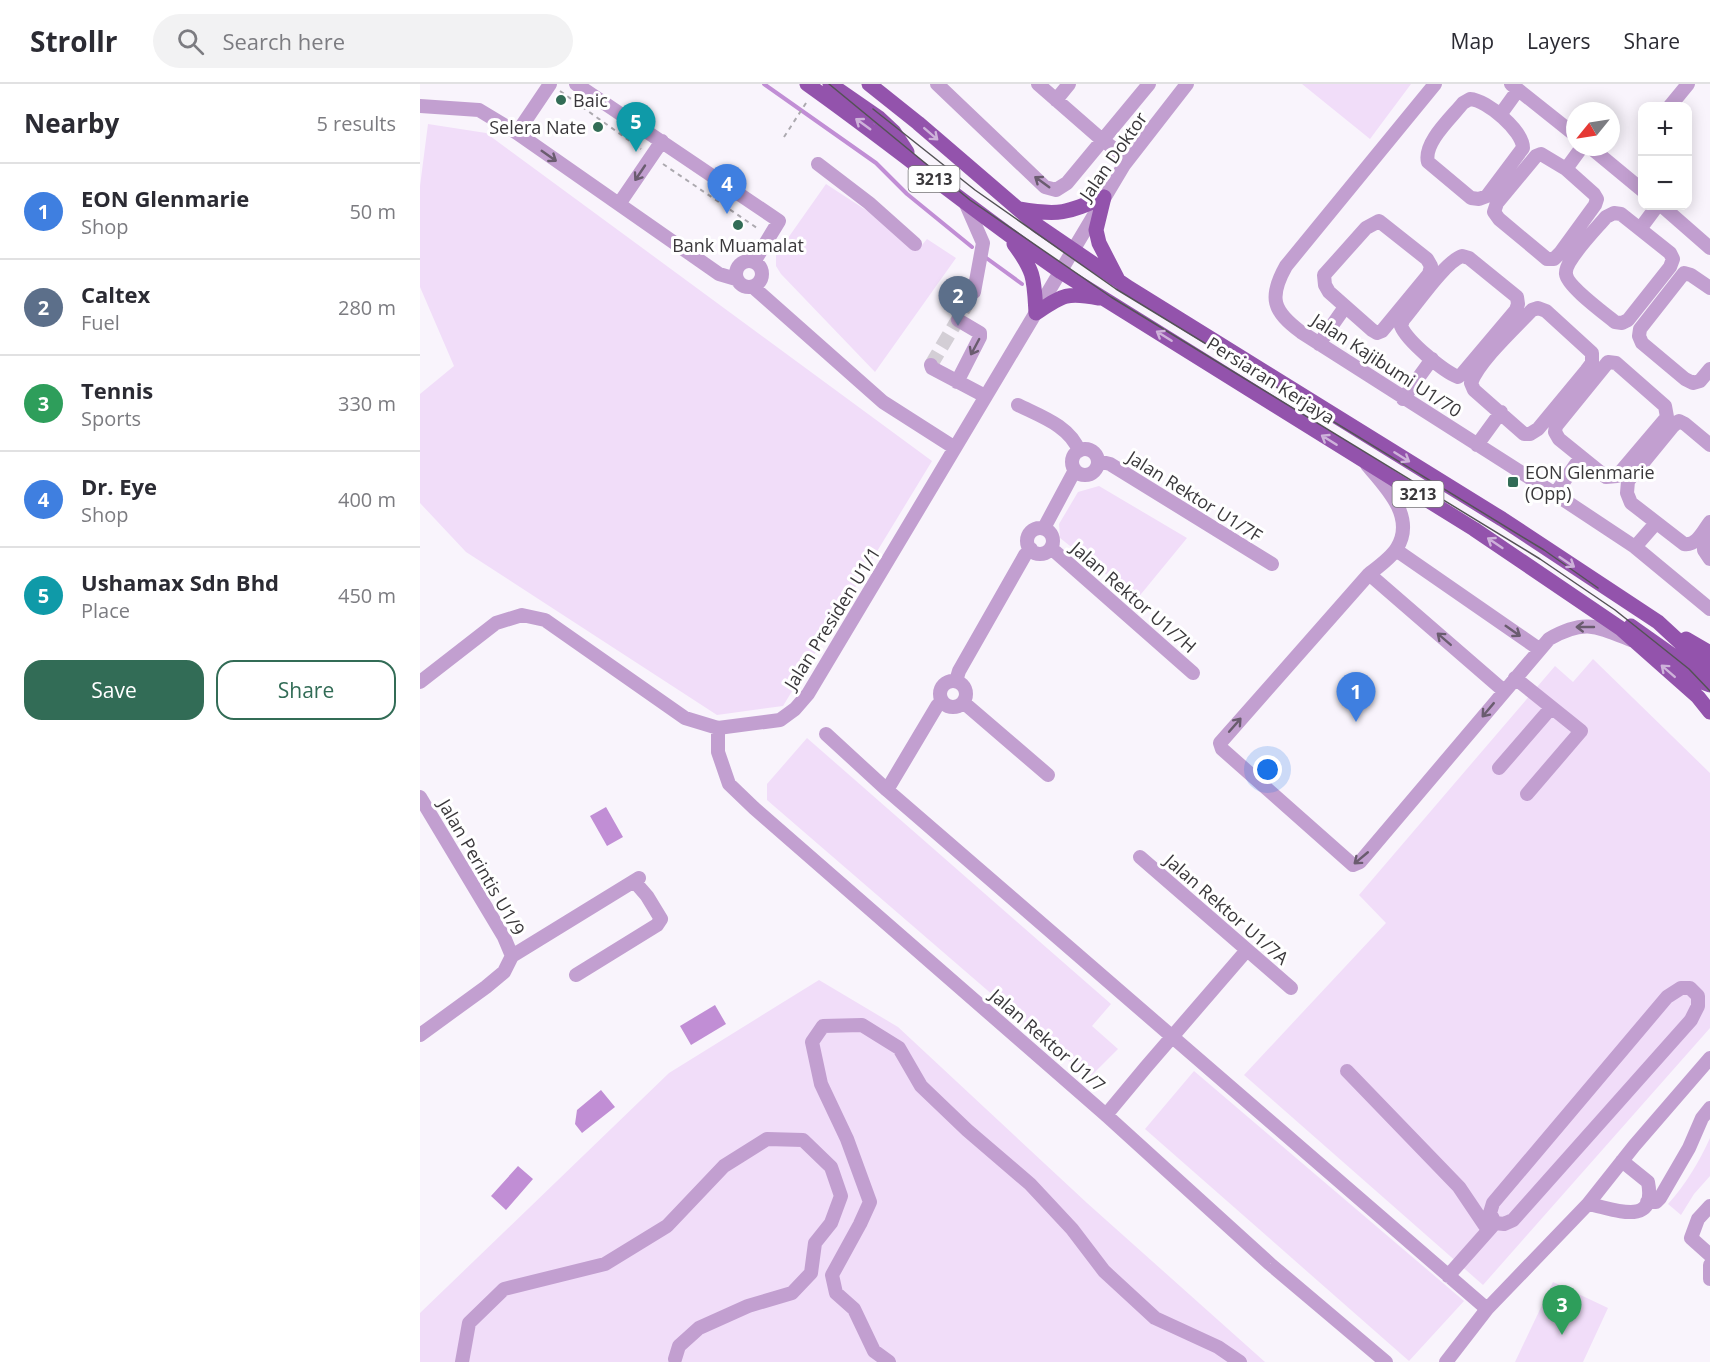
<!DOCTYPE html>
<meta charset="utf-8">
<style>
body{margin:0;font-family:"Open Sans",sans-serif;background:#f2f2f3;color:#2b2b33}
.controls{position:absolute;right:18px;top:18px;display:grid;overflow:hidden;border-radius:12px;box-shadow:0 3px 15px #0003}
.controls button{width:54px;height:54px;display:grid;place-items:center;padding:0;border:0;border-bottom:2px solid #e1e1e2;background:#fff;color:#2b2b33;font:30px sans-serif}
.compass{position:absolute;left:1146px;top:18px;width:54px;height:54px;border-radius:50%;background:#fff;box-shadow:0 3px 15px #0003;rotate:240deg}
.you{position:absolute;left:848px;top:686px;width:21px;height:21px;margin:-15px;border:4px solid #fff;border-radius:50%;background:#1a73e8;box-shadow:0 0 0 9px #1a73e833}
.badge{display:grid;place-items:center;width:39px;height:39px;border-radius:50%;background:#326c56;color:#fff;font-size:20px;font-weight:700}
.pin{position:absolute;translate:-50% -50px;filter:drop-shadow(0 2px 3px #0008)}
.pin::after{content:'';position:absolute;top:32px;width:21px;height:18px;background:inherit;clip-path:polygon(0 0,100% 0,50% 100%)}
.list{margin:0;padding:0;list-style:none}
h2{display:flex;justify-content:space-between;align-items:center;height:78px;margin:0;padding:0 24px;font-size:26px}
h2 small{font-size:20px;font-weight:400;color:#7c7c81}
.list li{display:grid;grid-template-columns:39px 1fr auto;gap:18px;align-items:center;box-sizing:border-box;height:96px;padding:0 24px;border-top:2px solid #e1e1e2}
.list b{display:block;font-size:22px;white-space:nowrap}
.list p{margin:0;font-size:20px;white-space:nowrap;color:#7c7c81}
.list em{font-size:20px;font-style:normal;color:#7c7c81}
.actions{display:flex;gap:12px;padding:18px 24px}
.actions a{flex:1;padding:14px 0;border:2px solid #326c56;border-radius:18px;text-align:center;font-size:21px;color:#326c56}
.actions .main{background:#326c56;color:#fff}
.icon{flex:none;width:33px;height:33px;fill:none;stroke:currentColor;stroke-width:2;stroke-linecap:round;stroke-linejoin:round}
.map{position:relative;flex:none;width:1290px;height:1278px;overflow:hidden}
header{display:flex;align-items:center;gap:36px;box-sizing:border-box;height:84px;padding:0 30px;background:#fff;border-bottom:2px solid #e1e1e2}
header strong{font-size:28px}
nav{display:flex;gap:33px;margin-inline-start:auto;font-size:21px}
.search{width:420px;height:54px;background:#f2f2f3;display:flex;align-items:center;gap:15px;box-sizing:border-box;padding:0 21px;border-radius:33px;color:#7c7c81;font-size:22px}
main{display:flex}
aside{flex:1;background:#fff}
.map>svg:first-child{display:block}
.green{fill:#f1ddf9}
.water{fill:#c18ed5}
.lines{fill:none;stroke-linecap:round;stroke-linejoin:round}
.stream{stroke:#c18ed5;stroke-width:4}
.minor-tunnel{stroke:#d3ced5;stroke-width:14;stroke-dasharray:14 7;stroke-linecap:butt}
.path{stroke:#aca9af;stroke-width:2;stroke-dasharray:4.5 4.5;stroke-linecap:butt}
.minor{stroke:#c29fd0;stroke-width:14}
.major{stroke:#9353ac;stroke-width:15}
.tram{stroke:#545256;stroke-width:1.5}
.oneway{stroke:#ceb2da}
.oneway2{stroke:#6a5c6f}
.poi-dot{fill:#326c56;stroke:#fff;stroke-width:2}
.labels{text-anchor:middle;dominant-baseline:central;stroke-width:6;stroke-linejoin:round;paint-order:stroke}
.shield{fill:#fff;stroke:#757476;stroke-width:1.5}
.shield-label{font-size:16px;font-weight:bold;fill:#3a383b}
.poi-label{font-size:18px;fill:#3a383b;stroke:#fff;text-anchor:start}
.street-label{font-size:18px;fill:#3a383b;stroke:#fff}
</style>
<header>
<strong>Strollr</strong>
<div class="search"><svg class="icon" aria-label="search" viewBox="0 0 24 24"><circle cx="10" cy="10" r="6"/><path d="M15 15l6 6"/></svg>Search here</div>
<nav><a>Map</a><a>Layers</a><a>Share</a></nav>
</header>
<main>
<aside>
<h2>Nearby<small>5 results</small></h2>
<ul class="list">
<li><span class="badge" style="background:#3f7fe0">1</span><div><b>EON Glenmarie</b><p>Shop</p></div><em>50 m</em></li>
<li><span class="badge" style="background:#5c6f8a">2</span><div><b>Caltex</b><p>Fuel</p></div><em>280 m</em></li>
<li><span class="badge" style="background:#2e9e5b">3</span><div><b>Tennis</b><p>Sports</p></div><em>330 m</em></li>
<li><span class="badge" style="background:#3f7fe0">4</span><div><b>Dr. Eye</b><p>Shop</p></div><em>400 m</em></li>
<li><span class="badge" style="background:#0f9aa8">5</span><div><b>Ushamax Sdn Bhd</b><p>Place</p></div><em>450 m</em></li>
</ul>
<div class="actions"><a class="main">Save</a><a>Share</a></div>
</aside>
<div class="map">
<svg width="1290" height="1278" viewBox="0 0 1290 1278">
<rect width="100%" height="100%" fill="#f9f4fc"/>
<path class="green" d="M882,0H991L950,55Z
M8,40L66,49L512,377L363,622L297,631L46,468L0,419V310L34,282L0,203V102Z
M406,100L449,128L497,167L507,155L536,174L455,288L361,190L356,182V171Z
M679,402L767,454L717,515L640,454L639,440L658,408Z
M1173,575L1290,689V944L1063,1201L824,991L966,839L939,811L1135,582L1153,598Z
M387,654L691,920L672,942L698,965L669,994L347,716V700Z
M399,896L478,943L667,1119L845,1278H0V1229L249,989Z
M774,987L1044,1217L989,1277L725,1045Z
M1290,1054V1092L1274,1110L1261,1131L1248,1120C1266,1100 1279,1078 1290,1054Z
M1133,1198L1188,1224L1163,1278H1095Z"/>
<path class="water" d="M186,723L203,753L187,762L170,732Z
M295,921L306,940L271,961L260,942Z
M181,1006L195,1023L162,1049L155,1040L157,1026Z
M98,1082L113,1095L86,1126L71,1112Z"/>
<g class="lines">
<path class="stream" d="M344,0L456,79L487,110L552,163
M565,173L602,200"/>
<path class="minor-tunnel" d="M511,281L554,208"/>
<path class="path" d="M140,7L221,65
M364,53L388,16
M243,80L337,144"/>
<path class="minor" d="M156,0L359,137L334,178
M517,0L625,103L636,106L647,99L729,0
M618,0L681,55L708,75
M1015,0L866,182C848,214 853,227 881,248L1135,410L1215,463L1290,525
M1091,0L1155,51
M1050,15C1067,16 1103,47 1103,64L1067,112L1059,115L1051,114L1008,78C1003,59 1031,34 1043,19Z
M636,16L649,0
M0,22L59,26L97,49L299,190L316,195
M1250,22L1268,0
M1080,31L1098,6
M97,49L130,0
M1170,63L1222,106
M1121,70L1146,85L1174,110L1177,115L1175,121L1140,169L1134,175H1127L1079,135L1074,128L1077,119L1116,72Z
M398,80L449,119L495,160
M1146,85L1162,63
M545,118L563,159L554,208
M199,120L242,57
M1242,122L1290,164
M1194,129L1201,130L1250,169L1253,175L1250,183L1208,236L1202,239L1195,238C1184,229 1147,202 1146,190C1144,177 1177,144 1186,133Z
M959,137L1007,175L1011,182L1009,190L962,247L957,249L952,246L909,208L905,201L904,191L946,144Z
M1220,145L1237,122
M1042,172L1049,174L1097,213L1098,220L1096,226L1042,290L1038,293C1023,287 987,257 981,242L983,236C996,221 1025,178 1042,172Z
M316 190a13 13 0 1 1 26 0a13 13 0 1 1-26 0Z
M333,203L463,318L535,364
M1290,204L1271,191L1264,189L1220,245L1219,252L1222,259L1265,295L1273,299L1280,297L1290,285
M1118,224L1126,227L1172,269V279L1166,287L1118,345L1110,350H1104L1054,306L1051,299C1059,277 1095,244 1112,226Z
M899,260L925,223
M1188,278L1196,279L1245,322L1247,333L1197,392L1186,393L1139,355L1135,348L1136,342Z
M511,281L512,284L565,312
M537,298L560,253V249L538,236
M983,315L1012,275
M598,321C620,332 650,342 659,367
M1057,361L1081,328
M1290,361L1265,340L1259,337L1253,342L1208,397L1207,409L1211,419L1264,460C1277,462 1283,447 1290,438
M652 378a13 13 0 1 1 26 0a13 13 0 1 1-26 0Z
M678,377L690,380L852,480
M947,381C966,403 996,433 977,464C971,474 958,483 949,490L800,659L802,665L933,781L940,778L1129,555C1164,535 1176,542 1211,556
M1135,410L1161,373
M624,444L655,386
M607 457a13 13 0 1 1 26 0a13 13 0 1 1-26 0Z
M1290,454L1284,461V466L1290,475
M1215,463L1236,439
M631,464L773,589
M976,466L1119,565
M949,490L1084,607
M1095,594L1161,647L1107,710
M520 610a13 13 0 1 1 26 0a13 13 0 1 1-26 0Z
M536,597L539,587L605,471L611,465
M0,598L76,539L102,531L125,536L265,634L298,644L360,636L375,625L388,610L704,81L767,0
M543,618L628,691
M298,644V668L309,700L334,724L686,1031L850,1180L966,1278
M406,650L467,706L1067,1225
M1079,684L1131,624
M467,706L517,622L522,617
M0,713L84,853L92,872
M720,773L871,904
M156,891L237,841L241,835L227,812L214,797
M0,951L66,903L84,888L92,872L219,794
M927,987L1039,1103L1068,1146
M686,1031L726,983L827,866
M1227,1118H1236L1240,1114L1269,1064L1282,1034L1290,1024
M1168,1120C1192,1124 1237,1145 1228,1098L1202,1077
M1290,1122L1278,1135L1271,1154L1290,1171
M1290,1181V1195
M1028,1192L1075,1139L1084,1140L1093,1136L1271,936L1278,922V912L1270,904H1261L1247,913L1073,1119L1070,1129L1075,1139
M42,1278L49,1239L84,1205L185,1180L247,1142L304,1082L347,1055L383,1056L411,1083L421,1112L411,1139L395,1159L391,1189L372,1209L328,1222L279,1244L259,1262L255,1275
M469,1278L454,1267L434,1225L416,1209L412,1191L440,1140L450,1118L427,1055L401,1000L392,958L403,942L442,941L479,964L501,1002L547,1046L610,1100L652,1145L684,1187L735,1234L798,1263L820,1278
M1026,1278L1067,1225L1168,1120L1214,1062L1290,974"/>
<path class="major" d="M387,0C473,61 554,128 641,188L1054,445L1200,544L1278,613L1290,628
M410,0L459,34L474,48L487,68
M449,0L498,39L618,142L709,204L1082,435L1238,538L1290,586
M684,113L676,146L679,159L697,194
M599,125C639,132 647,129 684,113
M594,160C615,188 614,195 616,229
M616,229C643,211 646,208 679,214
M1211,542L1252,571L1282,598L1290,601
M1266,555L1290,569"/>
<path class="tram" d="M409,0L550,116L691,213L1120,475L1195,526L1269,585L1290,607
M453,25L555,106L696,205L1124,466L1178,504"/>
</g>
<defs><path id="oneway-shaft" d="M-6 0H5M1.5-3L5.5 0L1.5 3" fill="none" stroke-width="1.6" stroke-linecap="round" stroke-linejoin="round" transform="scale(1.5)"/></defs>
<g class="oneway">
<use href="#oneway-shaft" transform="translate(443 40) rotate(-144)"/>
<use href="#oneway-shaft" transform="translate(511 50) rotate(41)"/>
<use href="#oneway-shaft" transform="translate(744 252) rotate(-148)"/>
<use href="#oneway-shaft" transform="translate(909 356) rotate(-148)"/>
<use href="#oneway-shaft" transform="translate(982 373) rotate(32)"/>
<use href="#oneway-shaft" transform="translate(1075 459) rotate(-146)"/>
<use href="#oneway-shaft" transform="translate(1147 478) rotate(34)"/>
<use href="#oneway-shaft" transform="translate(1248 587) rotate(-139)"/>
</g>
<g class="oneway2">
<use href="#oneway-shaft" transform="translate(129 72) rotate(35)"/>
<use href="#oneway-shaft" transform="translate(220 89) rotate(124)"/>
<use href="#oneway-shaft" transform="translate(622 98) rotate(-144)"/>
<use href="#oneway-shaft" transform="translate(555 263) rotate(118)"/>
<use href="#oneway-shaft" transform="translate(1165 543) rotate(-180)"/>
<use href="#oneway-shaft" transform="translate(1093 547) rotate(35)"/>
<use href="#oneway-shaft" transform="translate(1024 555) rotate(-139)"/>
<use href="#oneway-shaft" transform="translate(1068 626) rotate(130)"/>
<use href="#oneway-shaft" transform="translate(815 641) rotate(-49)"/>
<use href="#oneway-shaft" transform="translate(941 774) rotate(140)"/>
</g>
<g class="poi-dot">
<circle cx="141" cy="16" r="6"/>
<circle cx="178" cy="43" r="6"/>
<circle cx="318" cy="141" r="6"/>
<rect x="1087" y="392" width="12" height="12" rx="3"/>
</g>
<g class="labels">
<g class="shield">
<rect x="488.5" y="82" width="51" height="26" rx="4.5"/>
<rect x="972.5" y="397" width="51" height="26" rx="4.5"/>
</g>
<g class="shield-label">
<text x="514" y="95">3213</text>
<text x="998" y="410">3213</text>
</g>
<g class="poi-label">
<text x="153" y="16">Baic</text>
<text x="166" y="43" text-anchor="end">Selera Nate</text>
<text x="318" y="161" text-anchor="middle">Bank Muamalat</text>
<text x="1105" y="388">EON Glenmarie<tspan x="1105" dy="21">(Opp)</tspan></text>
</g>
<g class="street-label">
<text transform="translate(693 72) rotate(-55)">Jalan Doktor</text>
<text transform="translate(967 281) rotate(33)">Jalan Kajibumi U1/70</text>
<text transform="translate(851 296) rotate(32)">Persiaran Kerjaya</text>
<text transform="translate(775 412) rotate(32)">Jalan Rektor U1/7F</text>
<text transform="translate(714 513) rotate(41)">Jalan Rektor U1/7H</text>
<text transform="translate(412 534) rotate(-58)">Jalan Presiden U1/1</text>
<text transform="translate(62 783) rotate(60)">Jalan Perintis U1/9</text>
<text transform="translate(807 825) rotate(41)">Jalan Rektor U1/7A</text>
<text transform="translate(628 956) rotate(41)">Jalan Rektor U1/7</text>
</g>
</g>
</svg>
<div class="controls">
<button>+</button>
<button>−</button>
</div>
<svg class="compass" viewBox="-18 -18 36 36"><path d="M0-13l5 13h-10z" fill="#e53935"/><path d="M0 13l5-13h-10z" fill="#7c7c81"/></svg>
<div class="you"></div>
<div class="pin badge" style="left:936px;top:638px;background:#3f7fe0">1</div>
<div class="pin badge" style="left:538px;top:242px;background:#5c6f8a">2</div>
<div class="pin badge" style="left:1142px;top:1251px;background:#2e9e5b">3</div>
<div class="pin badge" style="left:307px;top:130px;background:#3f7fe0">4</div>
<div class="pin badge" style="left:216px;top:68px;background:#0f9aa8">5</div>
</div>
</main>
